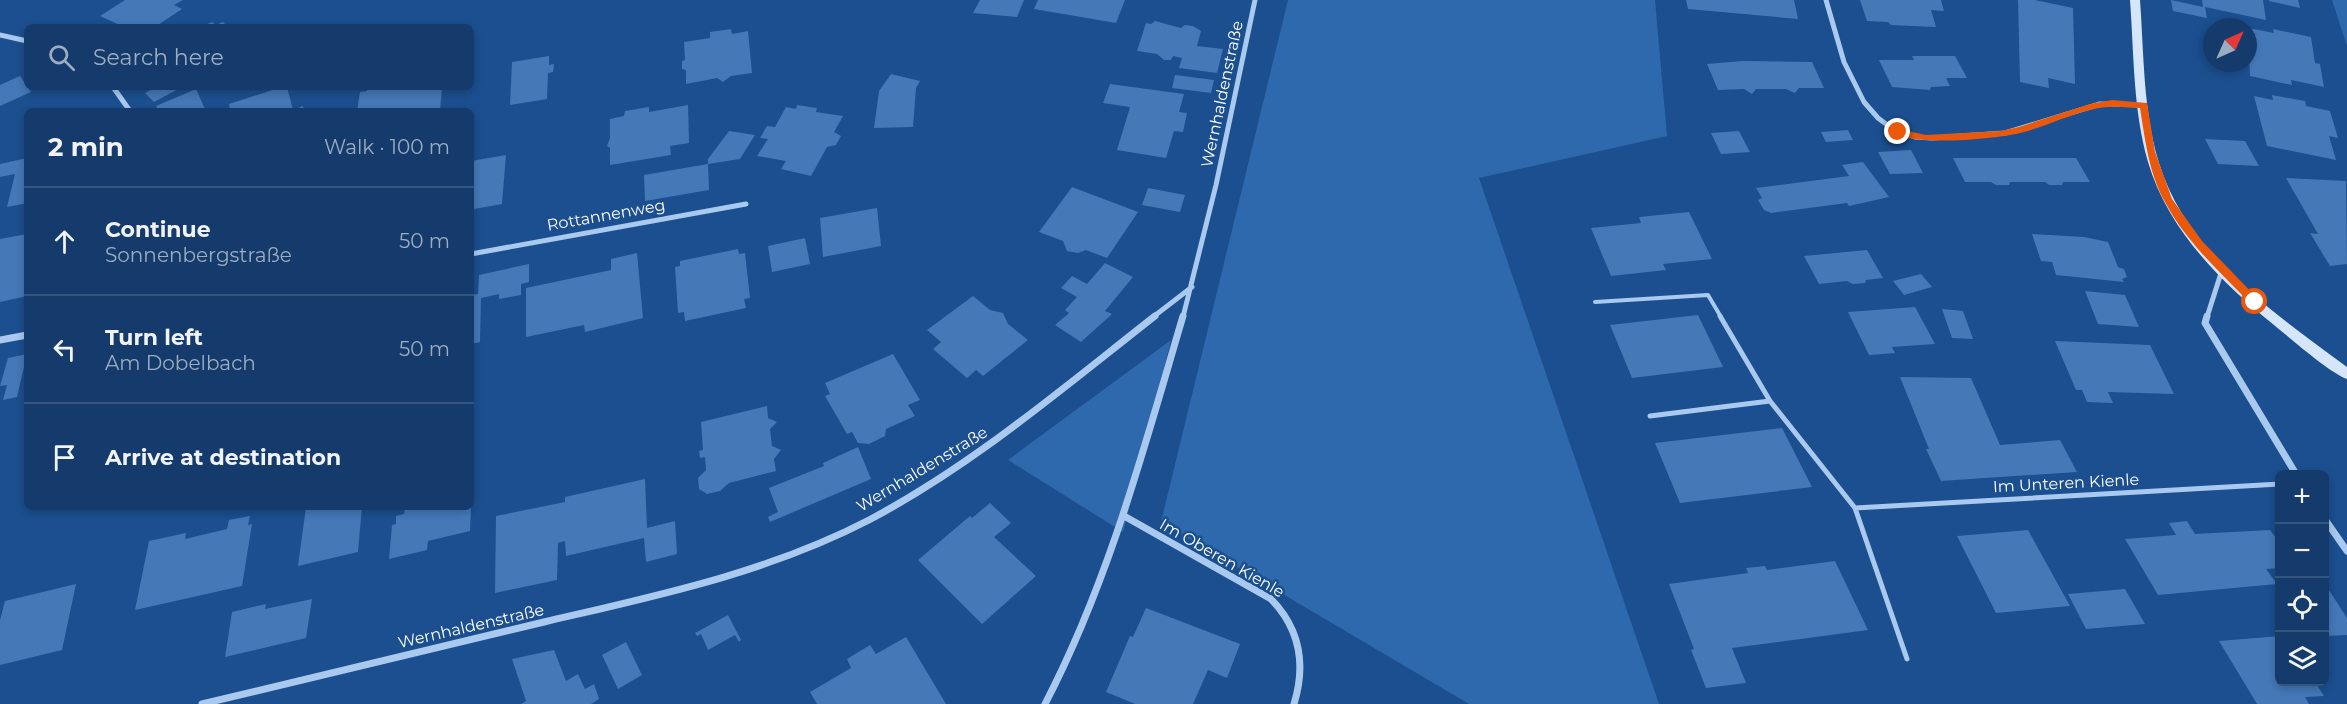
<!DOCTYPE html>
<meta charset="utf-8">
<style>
body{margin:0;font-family:Montserrat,sans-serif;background:#214673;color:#f1f3f6}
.controls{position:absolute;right:18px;bottom:18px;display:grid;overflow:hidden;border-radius:9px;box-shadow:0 3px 9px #0003}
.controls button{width:54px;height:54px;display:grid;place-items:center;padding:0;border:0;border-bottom:2px solid #33557e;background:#143b6b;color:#f1f3f6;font:30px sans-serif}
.compass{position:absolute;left:2203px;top:18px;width:54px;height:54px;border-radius:50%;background:#143b6b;box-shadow:0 3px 9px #0003;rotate:45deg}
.stop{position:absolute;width:18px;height:18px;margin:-14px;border:4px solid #ea580c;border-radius:50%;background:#fff}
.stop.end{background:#ea580c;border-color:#fff;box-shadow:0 2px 6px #0008}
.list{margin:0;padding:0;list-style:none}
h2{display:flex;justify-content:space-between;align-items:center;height:78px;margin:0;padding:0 24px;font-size:26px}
h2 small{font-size:20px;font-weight:400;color:#9dadc1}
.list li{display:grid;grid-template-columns:39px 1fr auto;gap:18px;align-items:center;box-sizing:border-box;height:108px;padding:0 24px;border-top:2px solid #33557e}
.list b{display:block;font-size:22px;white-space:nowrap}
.list p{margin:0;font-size:20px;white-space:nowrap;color:#9dadc1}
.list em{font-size:20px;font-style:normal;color:#9dadc1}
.icon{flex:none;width:33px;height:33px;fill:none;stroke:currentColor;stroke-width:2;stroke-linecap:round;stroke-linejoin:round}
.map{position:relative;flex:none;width:2347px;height:704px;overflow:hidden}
.search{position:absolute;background:#143b6b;box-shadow:0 3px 9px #0003;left:24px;top:24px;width:450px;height:66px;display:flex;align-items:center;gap:15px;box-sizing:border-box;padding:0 21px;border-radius:9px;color:#9dadc1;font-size:22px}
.panel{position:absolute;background:#143b6b;box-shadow:0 3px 9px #0003;left:24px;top:108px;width:450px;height:402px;border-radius:9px}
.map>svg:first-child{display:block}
.green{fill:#2e69ad}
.building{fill:#4478b7}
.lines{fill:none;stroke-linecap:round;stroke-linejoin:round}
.lane-far1{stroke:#a9c9ee;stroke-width:4}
.lane{stroke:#a9c9ee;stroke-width:5}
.street-far1{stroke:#a9c9ee;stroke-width:5}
.street{stroke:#a9c9ee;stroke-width:7}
.secondary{fill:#d6e6fa;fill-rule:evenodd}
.route{fill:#ea580c}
.labels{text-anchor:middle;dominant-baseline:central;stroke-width:5;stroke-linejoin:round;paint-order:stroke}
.street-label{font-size:16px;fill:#fff;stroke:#1b4f8f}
</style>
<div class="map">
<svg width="2347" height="704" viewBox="0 0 2347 704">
<rect width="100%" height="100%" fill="#1b4f8f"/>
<path class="green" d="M1288,0H1655L1667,136L1479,178L1659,704H1469L1161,522Z
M2332,0H2347V46Z
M1171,340L1123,532L1008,460Z"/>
<path class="building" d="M125,0H183L174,5L182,9L155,27H124L100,16Z
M980,0H1024L1017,17L973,13Z
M1038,0H1125L1116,23L1034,9Z
M1686,0H1794L1798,19L1688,9Z
M1860,0H1941L1944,11L1931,10L1936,27L1891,25L1888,22L1867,21Z
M2018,0H2035L2073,8L2075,84L2048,78L2049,88L2020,82Z
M2171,0L2203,7L2202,0H2263L2266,20L2205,7L2207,18L2173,11Z
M2269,0H2298L2300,8L2269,1Z
M1155,21L1181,28L1185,25L1193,26L1201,31L1197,46L1223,49L1217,73L1179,68L1182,58L1173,56L1171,60H1164L1157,54L1137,51L1146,23L1151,24Z
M212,22L216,25L223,22L228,27H201Z
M2248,28L2274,33L2273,29L2311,37L2315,63L2320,64L2324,87L2291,80L2292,85L2250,76Z
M731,29L732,34L748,31L752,73L731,76L723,82L717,78L686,84V70L682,69V61L685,60L684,42L710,38V32Z
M549,56V65L554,64L553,72L548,73L547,99L510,105L512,62Z
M1912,56H1955L1967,78H1946L1950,86L1931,87L1930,90L1892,87L1879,60H1914Z
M1743,61L1812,62L1824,88H1799L1795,93L1786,89H1756L1752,94L1744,89L1718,90L1707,64Z
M891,74L920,81L916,88L913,127L874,128L879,91Z
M1175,75L1214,80L1211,93L1172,88Z
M20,76L31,92L0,106V85Z
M1110,84L1184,94L1179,112L1187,113L1183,132L1174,131L1166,158L1117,150L1130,107L1103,103Z
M156,87H182L154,102L145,93Z
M282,87H287L293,110L303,106L304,111H230L229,104Z
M367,87H442L440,111H357L360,92L367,91Z
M196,89L205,109L200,111H159L156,106Z
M2272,95L2305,101L2306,106L2330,111L2338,138L2329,136L2336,160L2267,146L2254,96L2273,100Z
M688,105L689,143L670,146L671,155L610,165V148L607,146L610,138V119L624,116L625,111L649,107V112Z
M797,105L817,108L816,112L843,116L834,132L841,136L836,145L827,147L811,176L781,169L786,161L757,156L768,139L760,138L767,126L775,127L786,107L796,109Z
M1848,130L1853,140L1826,142L1821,132Z
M729,131L755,135L740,159L708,164V159Z
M1739,131L1750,152L1721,154L1711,133Z
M2205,139L2245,141L2259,166L2218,164Z
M1911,150L1923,173L1890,174L1878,152Z
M506,155L502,204L474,209V213H471V161Z
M27,158V203L7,207L15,174L0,177V164Z
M1953,158H2076L2090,182H2063L2062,185H2049L2045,182H2010L2009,185H1996L1991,182H1965Z
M1863,162L1889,197L1849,206L1847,203L1771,213L1764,210L1758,200L1762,198L1756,188L1849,176L1842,165Z
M708,164L709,190L645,201L644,175Z
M2286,178L2346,181L2347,264L2330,266L2310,233L2318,234Z
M1072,187L1138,212L1107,258L1086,250L1078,253L1067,251L1063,241L1039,232Z
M1148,188L1185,195L1180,212L1142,205Z
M877,208L881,246L823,257L820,218Z
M1689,212L1712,259L1663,264L1666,270L1611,276L1591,228L1641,223L1639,217Z
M27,234V296L0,302V239Z
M2032,234L2084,237L2108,242L2118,267L2124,269L2127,277L2122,279L2124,282L2056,275L2052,262L2041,261Z
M805,238L810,264L772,272L768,246Z
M738,249L739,254L745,253L750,298L744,299L746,308L685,321L684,312L678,313L675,267L680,266V261Z
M1867,250L1883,278L1866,280L1865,283L1853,284L1847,281L1819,284L1804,256Z
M637,253L643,318L585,332L584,325L526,337V288L611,270V259Z
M1105,263L1133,277L1105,311L1112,314L1081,342L1055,325L1069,313L1065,310L1077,297L1061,288L1072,276L1087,284Z
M529,264V282L521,284V295L499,299V294L481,298L480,342L471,344V295L478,294L479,275Z
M1921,274L1932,287L1904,295L1893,281Z
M2085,291L2125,295L2139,327L2098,324Z
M973,296L990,310L1003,313L1008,324L1028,340L983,376L976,370L967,378L933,349L941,342L927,330Z
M1915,307L1935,344L1892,347L1895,353L1869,355L1848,312Z
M1942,309L1963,311L1973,339L1952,338Z
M1698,315L1723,367L1632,378L1610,325Z
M2055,341L2150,345L2174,394L2108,392L2113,403L2087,402L2082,390H2076Z
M27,354L17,397L3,400L7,385L0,386L8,358Z
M893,354L920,400L908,405L915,416L886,429L885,436L869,444L858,443L852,432L847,434L825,396L830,394L825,383Z
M1900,377L1971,378L2000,445L2060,440L2077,472L1941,481L1926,449H1929Z
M767,406L768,418L777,422L770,429L772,446L781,450L774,459L776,471L729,483L720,491L707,494L699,489L698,478L706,470L705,457L700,458L699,451L703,450L701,422Z
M1782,428L1812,487L1680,503L1655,443Z
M858,447L871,479L770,522L768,517L778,512L769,488L824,466L823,463Z
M645,479L647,528L675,521L677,554L646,562L644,538L566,556L565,541L558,543L557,580L495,593L496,516L565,502V497Z
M990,503L1011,523L994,537L1036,576L982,624L918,560L970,516L972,518Z
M306,507H362L358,552L298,566Z
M405,507H471L470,531L428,541L427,550L389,559L392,525L396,524V516L404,514Z
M250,516L248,525L252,524L242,586L135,610L149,541L186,533L185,539L227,529L229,520Z
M2187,521L2195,534L2270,530L2280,543V568L2266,569L2277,584L2158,595L2125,539L2176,535L2169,523Z
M2028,530L2070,606L1996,613L1957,536Z
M1835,561L1868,630L1732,648L1746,683L1706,688L1691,650L1694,649L1669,584L1748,573L1746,568L1765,566L1767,570Z
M76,584L62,650L0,665V620L5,601Z
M2325,584L2347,618V635L2325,636Z
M2125,589L2145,624L2086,629L2068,594Z
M312,599L306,638L225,657L232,612L266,604L265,609Z
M1146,608L1240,644L1227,678L1208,670L1193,704H1135L1106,692L1130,636L1133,637Z
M728,615L741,640L739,642L735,635L708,650L701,634L697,636L695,633Z
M2280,636V682H2315L2324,696L2305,697L2309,704H2257L2219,641Z
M906,637L946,704H817L810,692L851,668L847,659L870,645L876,654Z
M626,642L642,675L618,689L602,655Z
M554,650L566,681L578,674L585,689L594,684L599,699L591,704H521L526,701L512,659Z"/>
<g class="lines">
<path class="lane-far1" d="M1595,302L1708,295L1721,317"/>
<path class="lane" d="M1720,316L1770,401L1855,508L1907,659
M1650,416L1770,401
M1855,508L2280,484"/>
<path class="street-far1" d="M1826,0L1844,62L1864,102L1878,118L1894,130L1915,137L1932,138L2005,133L2100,104L2144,105
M0,35L27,41
M113,87L130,111
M471,254L746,204
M1153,317L1192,287
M1183,317L1216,185L1255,0
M2207,317L2222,270"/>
<path class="street" d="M2207,316L2205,323L2296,474
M0,340L27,335
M1124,516L1271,599C1300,629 1306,665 1294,704
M2324,518L2347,551
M202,704C316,677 430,650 544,622C655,596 767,573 869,520C973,465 1063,388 1155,316
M1045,704C1109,581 1144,448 1183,316"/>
<path class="secondary" d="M2130,0H2140C2144,54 2143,111 2159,163C2187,254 2274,313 2347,367V379C2330,373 2290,338 2274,325C2221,282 2168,230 2148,162C2133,110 2134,54 2130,0Z"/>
</g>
<path class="route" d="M2112,100L2147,103L2155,152L2172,199L2202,241L2259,300V305H2252C2221,273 2186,242 2165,202C2149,174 2145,139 2140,108C2123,107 2107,105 2090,110C2066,116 2044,127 2020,133C1996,139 1912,147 1894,132L1898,129L1926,135L2001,131L2019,127L2090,104Z"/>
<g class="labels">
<g class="street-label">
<text transform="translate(1222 94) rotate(-78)">Wernhaldenstraße</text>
<text transform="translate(606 215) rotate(-10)">Rottannenweg</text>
<text transform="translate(922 469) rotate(-31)">Wernhaldenstraße</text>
<text transform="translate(2066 483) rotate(-3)">Im Unteren Kienle</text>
<text transform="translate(1222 558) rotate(30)">Im Oberen Kienle</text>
<text transform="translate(471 626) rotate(-13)">Wernhaldenstraße</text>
</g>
</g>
</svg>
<div class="controls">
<button>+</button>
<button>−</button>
<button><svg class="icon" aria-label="locate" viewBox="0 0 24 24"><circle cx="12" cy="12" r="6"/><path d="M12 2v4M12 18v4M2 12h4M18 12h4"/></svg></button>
<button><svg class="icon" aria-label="layers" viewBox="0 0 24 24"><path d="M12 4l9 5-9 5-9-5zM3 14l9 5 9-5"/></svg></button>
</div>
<svg class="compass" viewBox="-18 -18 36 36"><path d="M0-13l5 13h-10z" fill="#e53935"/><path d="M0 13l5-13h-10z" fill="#9dadc1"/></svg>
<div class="stop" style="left:2255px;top:302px"></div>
<div class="stop end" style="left:1898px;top:132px"></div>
<div class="search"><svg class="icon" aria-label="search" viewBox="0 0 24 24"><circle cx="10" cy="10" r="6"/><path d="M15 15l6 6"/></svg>Search here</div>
<section class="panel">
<h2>2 min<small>Walk · 100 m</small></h2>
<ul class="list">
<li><svg class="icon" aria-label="ahead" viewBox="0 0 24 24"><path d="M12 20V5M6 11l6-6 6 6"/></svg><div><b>Continue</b><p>Sonnenbergstraße</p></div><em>50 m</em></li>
<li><svg class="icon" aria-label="left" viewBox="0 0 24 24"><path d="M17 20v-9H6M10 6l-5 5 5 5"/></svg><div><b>Turn left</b><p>Am Dobelbach</p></div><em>50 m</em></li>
<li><svg class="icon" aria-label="arrive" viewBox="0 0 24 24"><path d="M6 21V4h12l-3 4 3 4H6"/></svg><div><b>Arrive at destination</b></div></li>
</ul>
</section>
</div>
